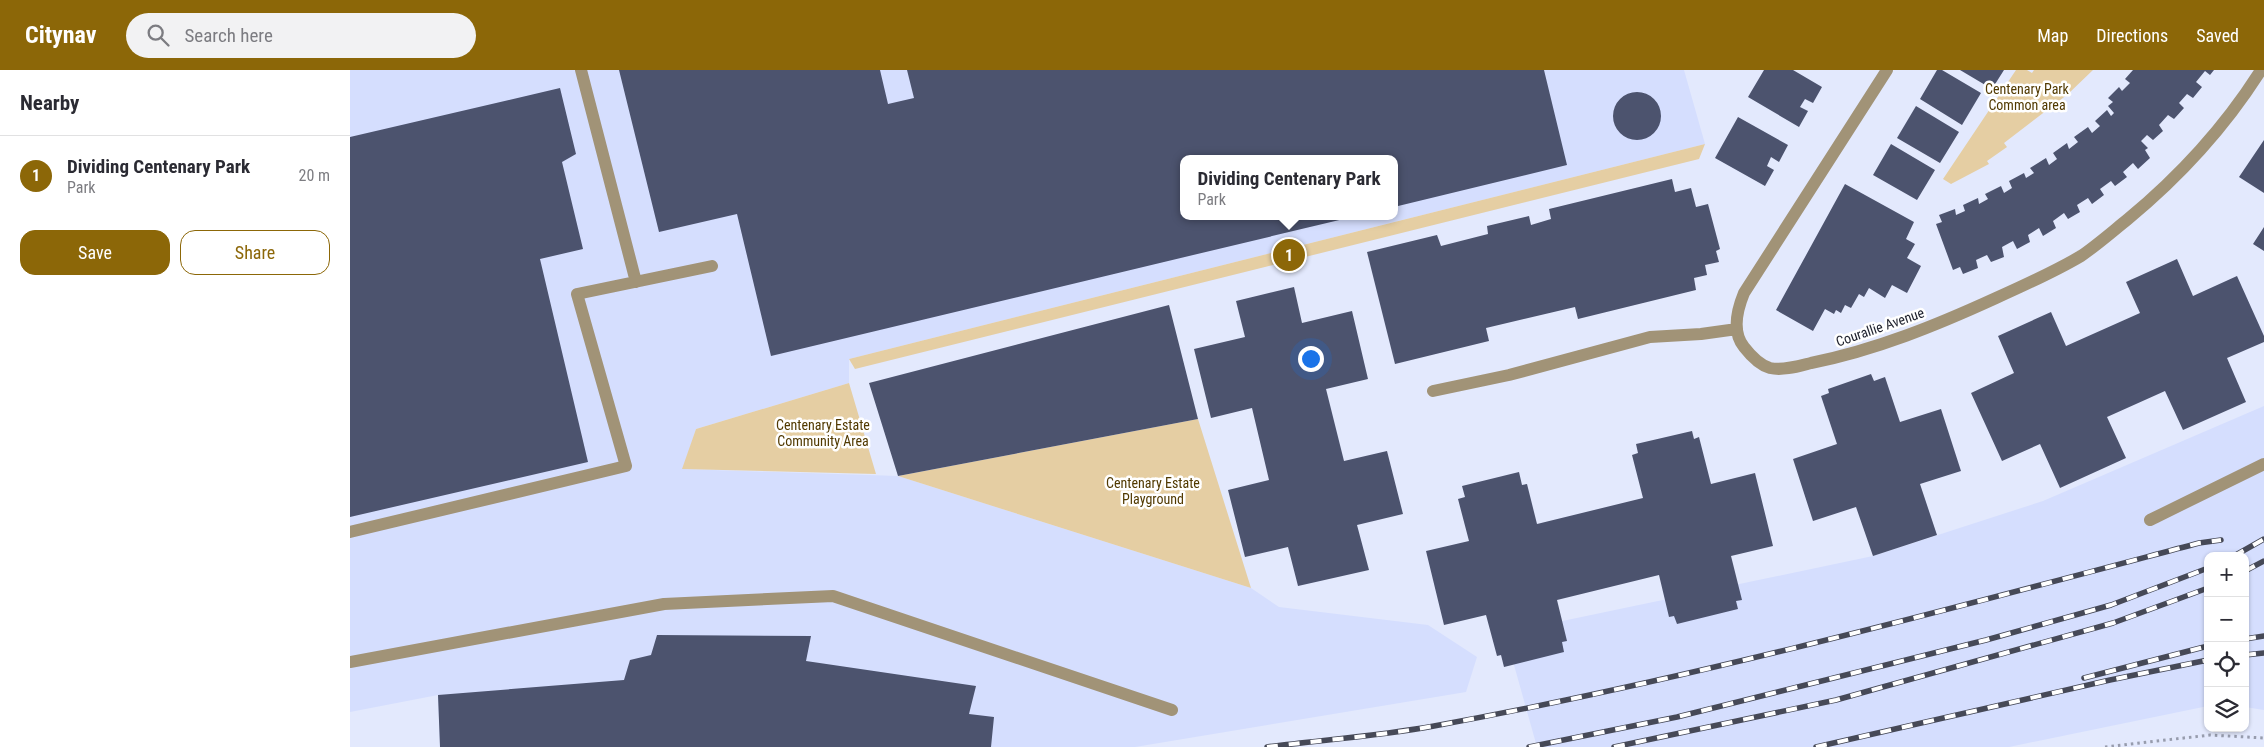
<!DOCTYPE html>
<meta charset="utf-8">
<style>
body{margin:0;font-family:"Roboto Condensed",sans-serif;background:#f2f2f3;color:#2b2b33}
.controls{position:absolute;right:15px;bottom:15px;display:grid;overflow:hidden;border-radius:10px;box-shadow:0 1px 4px #0004}
.controls button{width:45px;height:45px;display:grid;place-items:center;padding:0;border:0;border-bottom:1px solid #e1e1e2;background:#fff;color:#2b2b33;font:25px sans-serif}
.you{position:absolute;left:960px;top:288px;width:18px;height:18px;margin:-12px;border:4px solid #fff;border-radius:50%;background:#1a73e8;box-shadow:0 0 0 8px #1a73e833}
.badge{display:grid;place-items:center;width:32px;height:32px;border-radius:50%;background:#8c6708;color:#fff;font-size:16px;font-weight:700}
.pin{position:absolute;translate:-50% -50%;border:2px solid #fff;box-shadow:0 1px 5px #0006}
.popup{position:absolute;left:830px;top:85px;width:218px;height:65px;box-sizing:border-box;display:grid;place-content:center;border-radius:10px;background:#fff;filter:drop-shadow(0 1px 4px #0005);font-size:16px;white-space:nowrap;color:#7c7c81}
.popup b{font-size:19px;color:#2b2b33}
.popup::after{content:'';position:absolute;left:50%;top:100%;margin-left:-10px;border:10px solid transparent;border-top-color:#fff}
.list{margin:0;padding:0;list-style:none}
h2{display:flex;justify-content:space-between;align-items:center;height:65px;margin:0;padding:0 20px;font-size:21px}
h2 small{font-size:16px;font-weight:400;color:#7c7c81}
.list li{display:grid;grid-template-columns:32px 1fr auto;gap:15px;align-items:center;box-sizing:border-box;height:80px;padding:0 20px;border-top:1px solid #e1e1e2}
.list b{display:block;font-size:19px;white-space:nowrap}
.list p{margin:0;font-size:16px;white-space:nowrap;color:#7c7c81}
.list em{font-size:16px;font-style:normal;color:#7c7c81}
.actions{display:flex;gap:10px;padding:15px 20px}
.actions a{flex:1;padding:11px 0;border:1px solid #8c6708;border-radius:15px;text-align:center;font-size:18px;color:#8c6708}
.actions .main{background:#8c6708;color:#fff}
.icon{flex:none;width:28px;height:28px;fill:none;stroke:currentColor;stroke-width:2;stroke-linecap:round;stroke-linejoin:round}
.map{position:relative;flex:none;width:1914px;height:677px;overflow:hidden}
header{display:flex;align-items:center;gap:30px;box-sizing:border-box;height:70px;padding:0 25px;background:#8c6708;color:#fff}
header strong{font-size:24px}
nav{display:flex;gap:28px;margin-inline-start:auto;font-size:18px}
.search{width:350px;height:45px;background:#f2f2f3;display:flex;align-items:center;gap:12px;box-sizing:border-box;padding:0 18px;border-radius:28px;color:#7c7c81;font-size:19px}
main{display:flex}
aside{flex:1;background:#fff}
.map>svg:first-child{display:block}
.built{fill:#d5defe;fill-rule:evenodd}
.green{fill:#e5cea3}
.building{fill:#4c536e}
.lines{fill:none;stroke-linecap:round;stroke-linejoin:round}
.path{stroke:#979cad;stroke-width:3;stroke-dasharray:2.5 4;stroke-linecap:butt}
.minor{stroke:#a19377;stroke-width:12}
.rail-casing{stroke:#464957;stroke-width:5.5}
.rail{stroke:#fff;stroke-width:4;stroke-dasharray:11;stroke-linecap:butt}
.labels{text-anchor:middle;dominant-baseline:central;stroke-width:5;stroke-linejoin:round;paint-order:stroke}
.park-label{font-size:14px;fill:#513900;stroke:#fff}
.street-label{font-size:14px;fill:#1e212d;stroke:#fff}
</style>
<header>
<strong>Citynav</strong>
<div class="search"><svg class="icon" aria-label="search" viewBox="0 0 24 24"><circle cx="10" cy="10" r="6"/><path d="M15 15l6 6"/></svg>Search here</div>
<nav><a>Map</a><a>Directions</a><a>Saved</a></nav>
</header>
<main>
<aside>
<h2>Nearby<small></small></h2>
<ul class="list">
<li><span class="badge">1</span><div><b>Dividing Centenary Park</b><p>Park</p></div><em>20 m</em></li>
</ul>
<div class="actions"><a class="main">Save</a><a>Share</a></div>
</aside>
<div class="map">
<svg width="1914" height="677" viewBox="0 0 1914 677">
<rect width="100%" height="100%" fill="#e3e9fd"/>
<path class="built" d="M0,0H1334L1355,74L499,289V313L346,359L333,399L548,406L901,518L929,537L1078,555L1127,587L1116,622L785,677H90L88,625L0,642ZM834,89H1044V146H834Z
M1914,336V640L1895,637V486H1858V636L1659,677H1187L1155,563L1523,486L1693,431Z"/>
<path class="green" d="M1666,0H1677L1682,3L1684,0H1743L1718,24L1654,73L1657,77L1637,91L1639,94L1601,114L1593,109Z
M1355,74L1349,89L505,299L499,289Z
M499,313L526,404L332,399L346,359Z
M848,349L901,518L548,406Z"/>
<path class="building" d="M269,0H530L538,34L564,28L557,0H1194L1217,95L1044,137V89H834V146L1002,147L421,286L387,144L309,162Z
M1414,0H1443L1472,17L1463,33L1455,29L1450,37L1458,41L1449,57L1398,27Z
M1587,0H1592L1631,23L1612,55L1570,29Z
M1610,0H1654L1642,19Z
M1783,0H1864L1860,5L1855,1L1846,12L1852,17L1843,28L1837,24L1829,33L1834,38L1824,49L1818,45L1809,55L1813,61L1803,70L1797,65L1791,71L1798,78L1795,80L1800,88L1788,99L1783,93L1773,102L1777,107L1765,116L1761,111L1750,119L1754,125L1742,134L1738,128L1727,135L1730,142L1718,149L1714,143L1703,151L1706,158L1693,166L1689,158L1678,165L1680,172L1667,179L1663,171L1652,177L1654,187L1641,192L1637,185L1626,190L1628,198L1613,204L1610,197L1603,200L1586,154L1592,152L1589,145L1605,139L1606,145L1615,141L1613,135L1628,128L1629,134L1638,129L1635,124L1651,116L1654,123L1662,118L1659,111L1674,103L1676,108L1684,103L1680,98L1696,88L1699,95L1707,89L1703,83L1717,73L1719,79L1728,72L1724,67L1738,57L1742,63L1750,56L1745,51L1757,40L1761,46L1764,43L1758,36L1763,32L1758,28L1769,17L1772,21L1780,13L1775,9Z
M210,18L226,84L212,92L233,179L190,189L238,392L0,447V67Z
M1263 46a24 24 0 1 1 48 0a24 24 0 1 1-48 0Z
M1566,36L1609,62L1590,93L1547,68Z
M1388,47L1438,75L1429,92L1421,87L1417,96L1424,100L1415,116L1365,88Z
M1914,70V123L1889,107Z
M1541,74L1585,100L1567,130L1523,105Z
M1322,109L1325,122L1341,118L1346,137L1358,134L1370,179L1366,181L1369,192L1355,195L1357,205L1344,208L1346,220L1228,249L1225,237L1136,258L1139,271L1045,294L1017,182L1087,165L1091,176L1138,164L1137,156L1179,146L1181,155L1201,149L1199,139Z
M1495,114L1564,152L1556,169L1565,174L1557,188L1571,196L1557,223L1542,215L1535,228L1519,218L1514,227L1509,224L1501,238L1495,235L1491,243L1486,240L1484,244L1475,239L1463,261L1426,240Z
M1914,157V181L1903,174Z
M1827,189L1843,226L1887,206L1914,266V272L1877,288L1896,332L1833,360L1815,321L1757,347L1776,388L1710,418L1690,374L1652,391L1621,323L1664,303L1648,266L1701,242L1716,276L1790,243L1776,212Z
M944,217L952,253L1002,241L1018,309L976,319L994,391L1037,381L1053,444L1007,455L1019,500L948,516L938,477L895,487L878,420L919,410L902,338L861,348L844,279L895,267L886,231Z
M819,235L848,349L548,406L519,313Z
M1521,304L1524,311L1535,307L1550,352L1591,339L1611,401L1570,414L1587,465L1523,486L1506,437L1463,451L1443,389L1487,374L1471,326L1479,323L1478,319Z
M1342,361L1344,369L1349,367L1361,414L1405,403L1423,476L1381,486L1392,530L1386,531L1388,539L1327,554L1324,546L1319,547L1309,505L1207,530L1217,571L1212,572L1214,582L1154,597L1151,585L1147,586L1136,545L1094,555L1076,481L1119,471L1108,429L1115,427L1112,416L1169,402L1172,415L1177,414L1187,454L1293,428L1282,385L1288,383L1286,374Z
M307,565L461,566L456,591L626,616L619,644L644,647L641,677H90L88,625L274,610L280,590L301,585Z"/>
<g class="lines">
<path class="path" d="M1755,677L1860,665L1914,668"/>
<path class="minor" d="M231,0L286,212
M1537,0L1394,223C1387,240 1382,262 1394,277C1401,286 1409,295 1420,298C1433,301 1449,296 1461,293C1526,280 1587,255 1646,228C1675,215 1704,202 1731,186C1747,175 1763,161 1778,149C1830,106 1875,57 1911,0
M1083,321L1159,305L1300,267L1351,264L1387,259
M1800,450L1914,394
M0,462L276,396L227,224L362,196
M0,592L314,534L483,526L822,640"/>
<g class="rail-casing">
<path id="rail" d="M1884,486L1914,469
M1895,501L1914,491
M1895,569L1914,566
M1895,585L1914,583
M1734,608L1858,576
M917,677C972,670 1029,666 1084,656C1342,609 1596,540 1849,473L1871,470
M1179,677L1327,647L1636,570L1761,535L1858,498
M1264,677L1486,630L1763,553L1858,518
M1466,677L1760,610L1858,590"/>
</g>
<use href="#rail" class="rail"/>
</g>
<g class="labels">
<g class="park-label">
<text x="1677" y="19">Centenary Park<tspan x="1677" dy="16">Common area</tspan></text>
<text x="473" y="355">Centenary Estate<tspan x="473" dy="16">Community Area</tspan></text>
<text x="803" y="413">Centenary Estate<tspan x="803" dy="16">Playground</tspan></text>
</g>
<g class="street-label">
<text transform="translate(1530 257) rotate(-19)">Courallie Avenue</text>
</g>
</g>
</svg>
<div class="controls">
<button>+</button>
<button>−</button>
<button><svg class="icon" aria-label="locate" viewBox="0 0 24 24"><circle cx="12" cy="12" r="6"/><path d="M12 2v4M12 18v4M2 12h4M18 12h4"/></svg></button>
<button><svg class="icon" aria-label="layers" viewBox="0 0 24 24"><path d="M12 4l9 5-9 5-9-5zM3 14l9 5 9-5"/></svg></button>
</div>
<div class="you"></div>
<div class="pin badge" style="left:939px;top:185px">1</div>
<div class="popup"><b>Dividing Centenary Park</b>Park</div>
</div>
</main>
